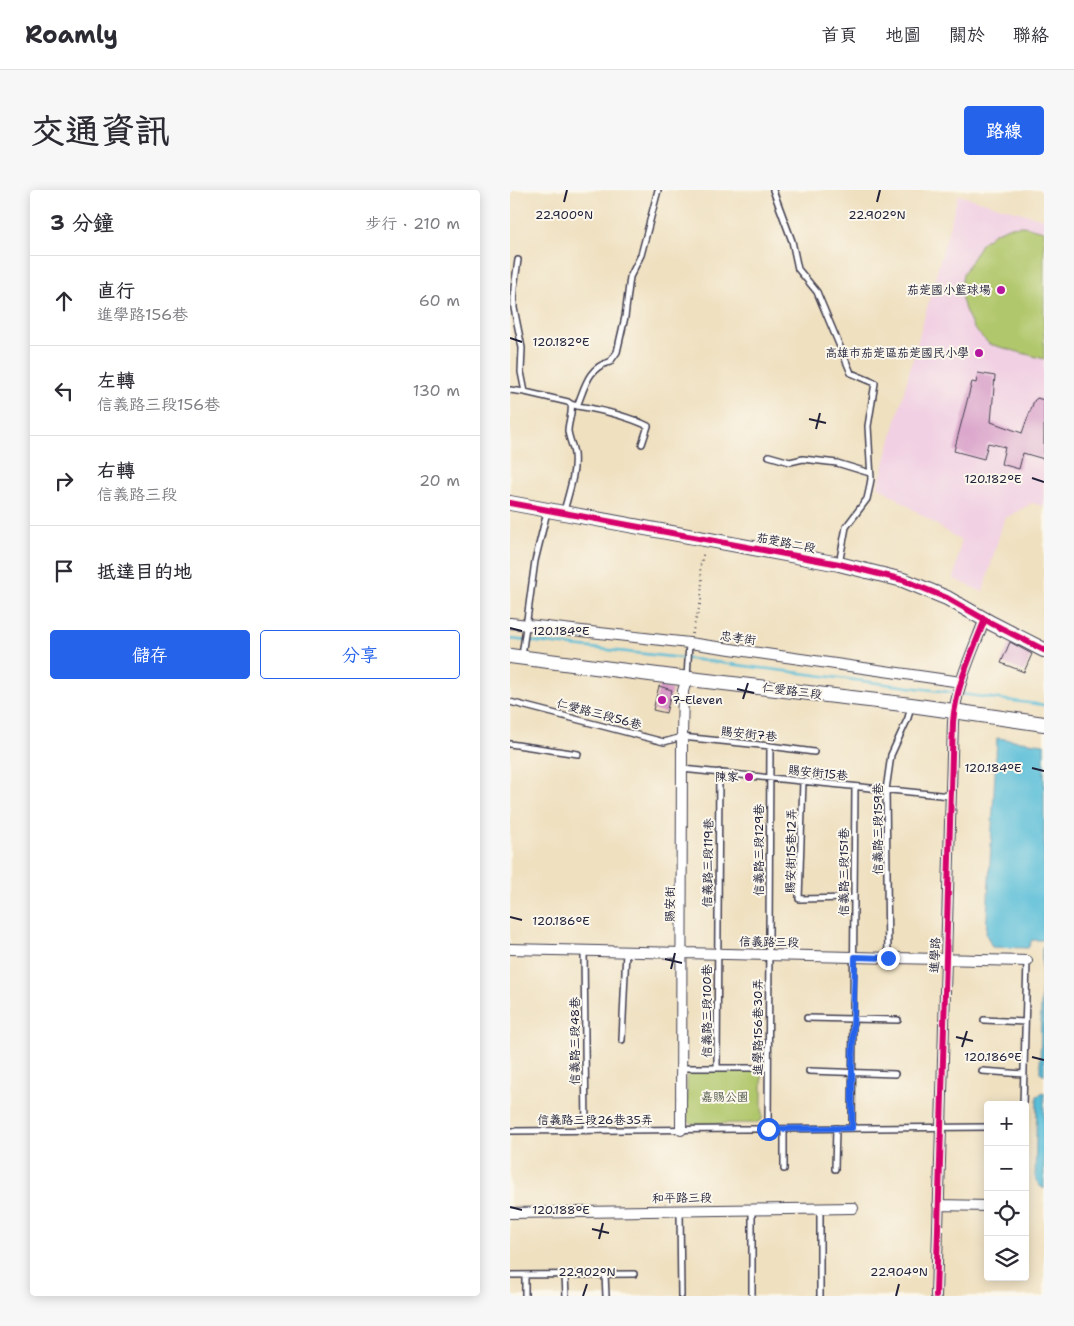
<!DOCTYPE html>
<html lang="zh-TW">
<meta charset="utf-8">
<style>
body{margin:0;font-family:"Shantell Sans","LXGW WenKai TC",sans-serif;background:#f7f7f7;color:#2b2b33}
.controls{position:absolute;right:15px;bottom:15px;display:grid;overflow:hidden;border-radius:5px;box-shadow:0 2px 12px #0003}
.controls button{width:45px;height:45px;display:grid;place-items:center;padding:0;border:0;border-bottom:1px solid #e1e1e2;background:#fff;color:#2b2b33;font:25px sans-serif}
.stop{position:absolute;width:15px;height:15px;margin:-11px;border:4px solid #2563eb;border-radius:50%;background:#fff}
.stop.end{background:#2563eb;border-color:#fff;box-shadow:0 1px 5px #0008}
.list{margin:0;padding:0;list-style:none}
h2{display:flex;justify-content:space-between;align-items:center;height:65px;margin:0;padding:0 20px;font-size:21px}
h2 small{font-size:16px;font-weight:400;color:#7c7c81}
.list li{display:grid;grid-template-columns:32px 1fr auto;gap:15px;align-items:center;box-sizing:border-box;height:90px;padding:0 20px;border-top:1px solid #e1e1e2}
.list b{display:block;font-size:19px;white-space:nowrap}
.list p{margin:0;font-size:16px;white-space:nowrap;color:#7c7c81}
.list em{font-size:16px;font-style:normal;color:#7c7c81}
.actions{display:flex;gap:10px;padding:15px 20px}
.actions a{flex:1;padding:11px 0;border:1px solid #2563eb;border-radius:5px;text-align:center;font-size:18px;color:#2563eb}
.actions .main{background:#2563eb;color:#fff}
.icon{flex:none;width:28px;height:28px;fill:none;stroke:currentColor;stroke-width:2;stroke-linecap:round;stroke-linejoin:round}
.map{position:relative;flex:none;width:534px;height:1106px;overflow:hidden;border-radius:5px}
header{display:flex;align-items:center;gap:30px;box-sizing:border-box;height:70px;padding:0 25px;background:#fff;border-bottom:1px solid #e1e1e2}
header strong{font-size:24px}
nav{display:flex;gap:28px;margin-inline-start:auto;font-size:18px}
.intro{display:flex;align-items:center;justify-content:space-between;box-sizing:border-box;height:120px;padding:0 30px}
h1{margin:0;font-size:35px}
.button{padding:12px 22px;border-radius:5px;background:#2563eb;color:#fff;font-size:18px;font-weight:700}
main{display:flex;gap:30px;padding:0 30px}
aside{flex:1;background:#fff;border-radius:5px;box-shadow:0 2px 12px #0003}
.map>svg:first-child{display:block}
.built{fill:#f1d0e3}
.green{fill:#b1c76c;stroke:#6a7454}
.water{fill:#5abed8;stroke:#3e708a}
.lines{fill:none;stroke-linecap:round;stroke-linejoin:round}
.stream{stroke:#5abed8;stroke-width:2.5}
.building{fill:#d79bc7}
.lane-casing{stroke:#413e4f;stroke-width:8}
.street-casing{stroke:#413e4f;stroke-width:12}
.secondary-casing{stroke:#413e4f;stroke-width:16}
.path{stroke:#413e4f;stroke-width:2;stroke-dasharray:1 4;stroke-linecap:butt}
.lane{stroke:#fff;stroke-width:5}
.street{stroke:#fff;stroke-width:10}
.secondary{stroke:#fff;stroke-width:14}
.cycleway-casing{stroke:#fbf7ec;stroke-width:9}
.cycleway{stroke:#d6006c;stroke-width:6}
.route{stroke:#2563eb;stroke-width:6}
.ticks{fill:none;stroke:#22223b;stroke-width:2}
.poi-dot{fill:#b5179e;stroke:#fbf7ec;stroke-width:2}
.labels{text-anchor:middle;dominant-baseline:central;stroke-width:4;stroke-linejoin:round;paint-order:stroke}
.poi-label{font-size:12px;fill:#22223b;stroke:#fbf7ec;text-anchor:end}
.street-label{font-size:12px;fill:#22223b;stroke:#fbf7ec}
.park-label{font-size:12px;fill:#545c4c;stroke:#fbf7ec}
.ticks-label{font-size:12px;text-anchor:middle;fill:#22223b;stroke:#fbf7ec;stroke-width:4;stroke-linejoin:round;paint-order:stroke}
</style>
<header>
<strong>Roamly</strong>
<nav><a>首頁</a><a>地圖</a><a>關於</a><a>聯絡</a></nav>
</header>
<div class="intro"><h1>交通資訊</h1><a class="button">路線</a></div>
<main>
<aside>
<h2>3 分鐘<small>步行 · 210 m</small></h2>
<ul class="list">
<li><svg class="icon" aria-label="ahead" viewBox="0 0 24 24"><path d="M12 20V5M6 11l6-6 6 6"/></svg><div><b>直行</b><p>進學路156巷</p></div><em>60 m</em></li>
<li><svg class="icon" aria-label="left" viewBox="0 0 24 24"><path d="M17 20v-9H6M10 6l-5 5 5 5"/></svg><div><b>左轉</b><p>信義路三段156巷</p></div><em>130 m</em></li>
<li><svg class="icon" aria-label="right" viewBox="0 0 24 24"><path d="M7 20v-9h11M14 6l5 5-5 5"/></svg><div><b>右轉</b><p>信義路三段</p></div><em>20 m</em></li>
<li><svg class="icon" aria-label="arrive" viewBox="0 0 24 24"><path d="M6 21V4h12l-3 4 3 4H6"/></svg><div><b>抵達目的地</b></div></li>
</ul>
<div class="actions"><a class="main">儲存</a><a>分享</a></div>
</aside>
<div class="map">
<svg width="534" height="1106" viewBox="0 0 534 1106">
<rect width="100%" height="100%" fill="#fbf7ec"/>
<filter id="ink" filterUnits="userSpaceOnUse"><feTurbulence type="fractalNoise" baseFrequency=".02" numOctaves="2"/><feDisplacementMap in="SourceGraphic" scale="10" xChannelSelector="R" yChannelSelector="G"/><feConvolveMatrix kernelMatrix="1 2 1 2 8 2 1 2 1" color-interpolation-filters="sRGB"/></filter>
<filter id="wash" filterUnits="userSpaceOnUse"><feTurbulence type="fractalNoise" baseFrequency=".0096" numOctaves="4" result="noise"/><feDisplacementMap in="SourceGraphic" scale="20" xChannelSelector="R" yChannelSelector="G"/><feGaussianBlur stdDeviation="1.12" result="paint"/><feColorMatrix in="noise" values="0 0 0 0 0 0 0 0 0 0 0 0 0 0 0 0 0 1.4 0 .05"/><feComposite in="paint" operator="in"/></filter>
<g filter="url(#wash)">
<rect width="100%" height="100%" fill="#efe0c0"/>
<path class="built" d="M448,5L534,29V316L522,313L494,329L473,402L444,389L451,351L368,296Z"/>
<path class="green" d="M513,36L534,41V169L479,154L464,139L455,120L450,102L453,84L471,54L483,44L498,37Z
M180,880H247L252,884V929L246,933L182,934L177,929V885Z"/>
<path class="water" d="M487,548L534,554V750H522L518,758L482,757L476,744Z
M532,757H534V885L530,882Z
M534,903V999L530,996L525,987L527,906Z"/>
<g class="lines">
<path class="stream" d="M0,449L189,470L446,503
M451,504L534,515"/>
</g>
<g id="blocks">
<path class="building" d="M468,183L485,186L481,232L512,243L524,211L527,208L534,210V269L513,263L509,279L491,274L495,257L478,253L474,269L444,261L462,192L466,193Z
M500,452L522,464L514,482L491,473Z
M149,496L162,500L156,523L143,520Z"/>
</g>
</g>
<g filter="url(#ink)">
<use href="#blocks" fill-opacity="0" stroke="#413e4f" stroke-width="1"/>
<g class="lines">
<g class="lane-casing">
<path id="lane" d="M263,0L282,51L288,79L307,102L341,183L365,193L358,236L361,289L359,300L357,309L336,337L329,374
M8,70L4,98V118L12,158L11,182L15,202L58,212L61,214C63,223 58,232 58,241C59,249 63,256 64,264C66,283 59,302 54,321
M0,200L15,202
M61,214L67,216C75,197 78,177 100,172L107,162L115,127L120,87L131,65L148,0
M67,216C92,220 115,225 138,236L132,254
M259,266L280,272L293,269L327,273L360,283
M12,466L25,371L37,322
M177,488L179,453
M0,512L154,552L172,547L260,556L304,562
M0,554L68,564
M172,579L440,606
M293,591L289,709L343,708
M74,761L76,941
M378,768L376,600L381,565L398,528L401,515
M297,828L388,830
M474,830L515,832
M112,850L116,761
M171,878H258
M207,878L209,582
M299,881L385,884
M472,881L514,884
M513,915L517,771
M342,938L345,597
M258,939L260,556
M0,941L478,937
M274,979V939
M325,979L326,938
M170,1021L171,1106
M95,1084L96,1106
M0,1085L124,1084
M15,1085V1106
M55,1085L56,1106
M242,1106V1020
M310,1106V1019"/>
</g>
<g class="street-casing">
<path id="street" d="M0,433L179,453L451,492
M0,759L517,771
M171,940L172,547L173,501L177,488
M428,1015L478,1016
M0,1023L343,1018
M426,1106L443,532C446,496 462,463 475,429"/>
</g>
<g class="secondary-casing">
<path id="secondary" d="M0,313L329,374L393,390L437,408L481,433L534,460
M0,466L163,487L401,515L534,534"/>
</g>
<path class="path" d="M182,444L191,411L192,389L190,378L194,361"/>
<use href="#lane" class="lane"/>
<use href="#street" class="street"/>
<use href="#secondary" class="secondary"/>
<g class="cycleway-casing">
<path id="cycleway" d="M0,313L329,374L393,390L437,408L481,433L534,460
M426,1106L443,532C446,496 462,463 475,429"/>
</g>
<use href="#cycleway" class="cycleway"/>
</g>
</g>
<g class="lines" filter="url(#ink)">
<path class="route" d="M258,939L342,938V881L345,767L378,768"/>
</g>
<path class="ticks" d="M54,12L57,0M367,12L370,0M0,148L12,152M299,229L316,233M306,239L310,223M522,288L534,292M0,438L12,441M227,499L244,503M233,509L238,493M522,578L534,581M0,727L12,730M155,769L172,773M161,779L165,763M446,847L463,851M452,857L457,841M522,867L534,870M0,1017L12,1020M82,1039L99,1043M89,1049L93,1033M73,1106L77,1094M386,1106L389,1094"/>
<g class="poi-dot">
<circle cx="491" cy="100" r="5"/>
<circle cx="469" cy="163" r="5"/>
<circle cx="152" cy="510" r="5"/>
<circle cx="239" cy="587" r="5"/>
</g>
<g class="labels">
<g class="poi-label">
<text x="481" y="100">茄萣國小籃球場</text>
<text x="459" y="163">高雄市茄萣區茄萣國民小學</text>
<text x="162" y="510" text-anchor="start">7-Eleven</text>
<text x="229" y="587">陳家</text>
</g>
<g class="street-label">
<text transform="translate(276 353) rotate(11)">茄萣路二段</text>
<text transform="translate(228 448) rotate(8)">忠孝街</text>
<text transform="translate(282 501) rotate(7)">仁愛路三段</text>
<text transform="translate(89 524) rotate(15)">仁愛路三段56巷</text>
<text transform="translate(239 544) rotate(6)">賜安街7巷</text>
<text transform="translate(308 583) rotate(6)">賜安街15巷</text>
<text transform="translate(368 639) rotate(-90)">信義路三段159巷</text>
<text transform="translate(249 660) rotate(-90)">信義路三段129巷</text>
<text transform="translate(281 661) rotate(-89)">賜安街15巷12弄</text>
<text transform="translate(198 673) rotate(-89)">信義路三段119巷</text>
<text transform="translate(334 682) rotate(-90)">信義路三段151巷</text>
<text transform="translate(160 714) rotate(-90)">賜安街</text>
<text transform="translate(259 752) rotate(1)">信義路三段</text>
<text transform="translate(425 765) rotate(-88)">進學路</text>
<text transform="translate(197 821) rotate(-90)">信義路三段100巷</text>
<text transform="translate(248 837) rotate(-90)">進學路156巷30弄</text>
<text transform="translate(65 851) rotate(-90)">信義路三段48巷</text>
<text x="85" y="930">信義路三段26巷35弄</text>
<text transform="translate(172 1008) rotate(-1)">和平路三段</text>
</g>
<g class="park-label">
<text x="215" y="907">嘉賜公園</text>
</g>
</g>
<g class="ticks-label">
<text x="54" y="29">22.900°N</text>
<text x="367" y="29">22.902°N</text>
<text x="51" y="156">120.182°E</text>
<text x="483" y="293">120.182°E</text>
<text x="51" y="445">120.184°E</text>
<text x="483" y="582">120.184°E</text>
<text x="51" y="735">120.186°E</text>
<text x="483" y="871">120.186°E</text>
<text x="51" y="1024">120.188°E</text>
<text x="77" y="1086">22.902°N</text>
<text x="389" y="1086">22.904°N</text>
</g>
</svg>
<div class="controls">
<button>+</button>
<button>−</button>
<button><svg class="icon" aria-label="locate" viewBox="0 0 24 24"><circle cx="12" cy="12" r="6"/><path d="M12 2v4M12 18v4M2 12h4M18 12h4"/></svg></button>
<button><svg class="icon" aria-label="layers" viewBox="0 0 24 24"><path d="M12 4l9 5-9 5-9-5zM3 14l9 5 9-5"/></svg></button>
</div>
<div class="stop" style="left:258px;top:939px"></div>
<div class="stop end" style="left:378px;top:768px"></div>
</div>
</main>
